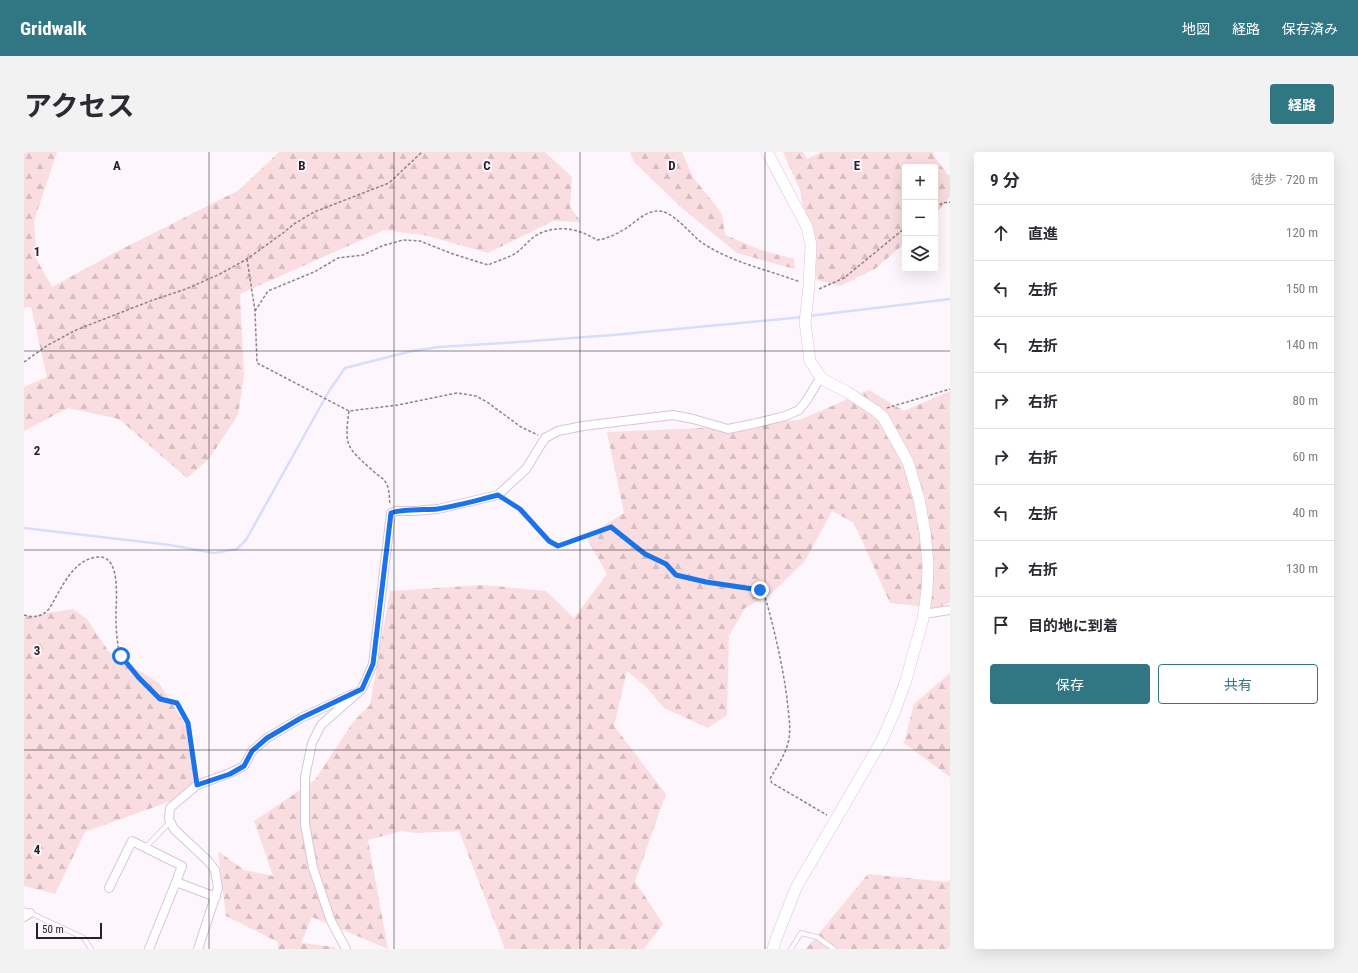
<!DOCTYPE html>
<html lang="ja">
<meta charset="utf-8">
<style>
body{margin:0;font-family:"Roboto Condensed","Noto Sans JP",sans-serif;background:#f2f2f3;color:#2b2b33}
.controls{position:absolute;right:12px;top:12px;display:grid;overflow:hidden;border-radius:4px;box-shadow:0 4px 16px #0002}
.controls button{width:36px;height:36px;display:grid;place-items:center;padding:0;border:0;border-bottom:1px solid #e1e1e2;background:#fff;color:#2b2b33;font:20px sans-serif}
.scale{position:absolute;left:12px;bottom:10px;width:66px;box-sizing:border-box;padding-left:4px;border:2px solid #2a202b;border-top:0;font-size:11px;line-height:14px;white-space:nowrap;color:#2a202b;-webkit-text-stroke:3px #fdf7fd;paint-order:stroke}
.stop{position:absolute;width:12px;height:12px;margin:-9px;border:3px solid #1a73e8;border-radius:50%;background:#fff}
.stop.end{background:#1a73e8;border-color:#fff;box-shadow:0 1px 4px #0008}
.list{margin:0;padding:0;list-style:none}
h2{display:flex;justify-content:space-between;align-items:center;height:52px;margin:0;padding:0 16px;font-size:17px}
h2 small{font-size:13px;font-weight:400;color:#7c7c81}
.list li{display:grid;grid-template-columns:26px 1fr auto;gap:12px;align-items:center;box-sizing:border-box;height:56px;padding:0 16px;border-top:1px solid #e1e1e2}
.list b{display:block;font-size:15px;white-space:nowrap}
.list em{font-size:13px;font-style:normal;color:#7c7c81}
.actions{display:flex;gap:8px;padding:12px 16px}
.actions a{flex:1;padding:9px 0;border:1px solid #307683;border-radius:4px;text-align:center;font-size:14px;color:#307683}
.actions .main{background:#307683;color:#fff}
.icon{flex:none;width:22px;height:22px;fill:none;stroke:currentColor;stroke-width:2;stroke-linecap:round;stroke-linejoin:round}
.map{position:relative;flex:none;width:926px;height:797px;overflow:hidden;border-radius:4px}
header{display:flex;align-items:center;gap:24px;box-sizing:border-box;height:56px;padding:0 20px;background:#307683;color:#fff}
header strong{font-size:19px}
nav{display:flex;gap:22px;margin-inline-start:auto;font-size:14px}
.intro{display:flex;align-items:center;justify-content:space-between;box-sizing:border-box;height:96px;padding:0 24px}
h1{margin:0;font-size:28px}
.button{padding:10px 18px;border-radius:4px;background:#307683;color:#fff;font-size:14px;font-weight:700}
main{display:flex;gap:24px;padding:0 24px}
aside{flex:1;background:#fff;border-radius:4px;box-shadow:0 4px 16px #0002}
.map>svg:first-child{display:block}
.forest{fill:url(#forest-firs)}
.lines{fill:none;stroke-linecap:round;stroke-linejoin:round}
.stream{stroke:#d9ddfc;stroke-width:2.5}
.lane-casing{stroke:#dcc2dd;stroke-width:5.5}
.street-casing{stroke:#dcc2dd;stroke-width:10}
.secondary-casing{stroke:#dcc2dd;stroke-width:12}
.path{stroke:#8b838b;stroke-width:1.5;stroke-dasharray:3 2;stroke-linecap:butt}
.lane{stroke:#fff;stroke-width:4}
.street{stroke:#fff;stroke-width:8}
.secondary{stroke:#fff;stroke-width:11}
.route{stroke:#1a73e8;stroke-width:5}
.grid{fill:none;stroke:#2a202b;stroke-width:1;stroke-opacity:0.55}
.grid-label{font-size:13px;text-anchor:middle;font-weight:bold;fill:#2a202b;stroke:#fdf7fd;stroke-width:4;stroke-linejoin:round;paint-order:stroke}
</style>
<header>
<strong>Gridwalk</strong>
<nav><a>地図</a><a>経路</a><a>保存済み</a></nav>
</header>
<div class="intro"><h1>アクセス</h1><a class="button">経路</a></div>
<main>
<div class="map">
<svg width="926" height="797" viewBox="0 0 926 797">
<defs>
<pattern id="forest-firs" width="22" height="20" patternUnits="userSpaceOnUse"><rect width="22" height="20" fill="#f9dde0"/><path d="M5 1l3.5 6h-7zM16 11l3.5 6h-7z" fill="#d6bdc0"/></pattern>
</defs>
<rect width="100%" height="100%" fill="#fdf7fd"/>
<path class="forest" d="M0,0H33L10,69L13,108L28,135L92,100L215,38L255,0H521L548,25L546,55L557,70L529,69L464,101L400,83L360,78L216,142L220,224L214,263L185,307L163,326L95,267L44,256L0,279V235L23,225L7,155L0,156Z
M606,0H658L669,25L698,62L701,83L737,98L770,107L771,117L713,101L659,57L610,10Z
M759,0H779L783,7L797,0H909L912,7L924,23H926V45L911,62V15H881V91L851,117L816,134L793,128L776,38Z
M845,238L880,259L926,239V451L911,456L866,451L830,371L808,359L781,409L748,441L721,456L705,484L703,563L684,576L640,556L622,535L603,519L590,574L642,642L611,729L639,772L620,797H481L435,679L393,681L377,679L344,688L364,797L288,765L277,791L310,795L313,797H254V790L202,764L194,699L220,718L249,724L230,669L291,628L329,570L346,553L366,439L459,433L522,439L550,466L583,422L562,385L600,361L583,280L677,276L775,268Z
M49,457L63,467L85,500L135,531L166,580L174,624L161,644L61,680L31,742L0,734V465Z
M926,521V625L880,591L890,552Z
M844,722L923,730L926,728V797H782Z"/>
<g class="lines">
<path class="stream" d="M785,164L926,147
M0,376L146,393L190,401L213,397L222,388L227,379L305,239L321,216L388,199L415,195L480,191L589,183L779,165"/>
<g class="lane-casing">
<path id="lane" d="M122,695L146,670
M0,758L60,786L67,797
M767,797L777,781L793,785L810,797"/>
</g>
<g class="street-casing">
<path id="street" d="M900,462L926,458
M85,736L108,689L158,714L152,730
M0,765L6,761
M125,797L152,730L192,745
M174,797L194,736L191,718L184,709L150,677L145,667L146,656L173,633L206,621L220,614L228,599L243,586L277,566L329,542
M322,797L307,769L289,716L281,672V625L288,591L297,573L338,537L349,512L367,361L372,359H390L414,357L474,343L502,317L521,286L534,279L559,274L649,263L669,267L704,277L729,272L761,264L775,258L783,248L793,231L798,227"/>
</g>
<g class="secondary-casing">
<path id="secondary" d="M743,0L783,75L787,93L785,134L781,170L786,209L798,227L823,240L852,259L859,265L884,310L895,347L901,380L904,413L903,438L899,467L882,528L872,556L858,588L772,736L752,787L749,797"/>
</g>
<path class="path" d="M911,55L919,51L926,50
M223,107L231,159L233,211L325,259L374,253L433,241L452,244L463,250L497,275L514,283
M795,137L820,126L881,76
M231,159L244,139L290,120L314,106L339,103L358,94L379,88L396,89L429,102L464,113C473,109 484,106 492,101C499,96 504,89 511,84C531,72 554,76 573,88C583,87 592,82 601,77C610,71 621,60 632,59C648,57 665,81 677,90C708,111 742,117 776,130
M0,210L24,193L52,178L129,148L162,137L196,122L223,107L259,81L270,72L290,60L365,31L398,0
M863,256L926,237
M325,259C320,295 323,295 348,318C352,322 357,325 360,328C366,335 365,345 366,353
M480,348L496,357L525,389L534,394L587,375L621,402L642,412L652,423L682,430L736,438L740,441C750,476 758,510 763,546C764,559 767,573 765,586C763,601 753,614 746,627L748,631L803,663
M0,463C11,466 17,465 25,457C37,438 48,407 74,405C99,403 91,454 92,469C92,477 93,486 94,494C95,500 98,505 101,511L136,547L153,551L164,571L172,625"/>
<use href="#lane" class="lane"/>
<use href="#street" class="street"/>
<use href="#secondary" class="secondary"/>
</g>
<g class="lines">
<path class="route" d="M97,504L115,526L136,547L153,551L164,571L173,633L206,622L220,614L228,599L243,586L277,566L338,537L349,512L367,361C376,357 402,358 413,357C434,354 454,348 474,343L496,357L525,389L534,394L587,375L621,402L642,412L652,423L682,430L736,438"/>
</g>
<path class="grid" d="M185,0V797M370,0V797M556,0V797M741,0V797M0,199H926M0,398H926M0,598H926"/>
<g class="grid-label">
<text x="93" y="18">A</text>
<text x="278" y="18">B</text>
<text x="463" y="18">C</text>
<text x="648" y="18">D</text>
<text x="833" y="18">E</text>
<text x="13" y="104">1</text>
<text x="13" y="303">2</text>
<text x="13" y="503">3</text>
<text x="13" y="702">4</text>
</g>
</svg>
<div class="controls">
<button>+</button>
<button>−</button>
<button><svg class="icon" aria-label="layers" viewBox="0 0 24 24"><path d="M12 4l9 5-9 5-9-5zM3 14l9 5 9-5"/></svg></button>
</div>
<div class="scale">50 m</div>
<div class="stop" style="left:97px;top:504px"></div>
<div class="stop end" style="left:736px;top:438px"></div>
</div>
<aside>
<h2>9 分<small>徒歩 · 720 m</small></h2>
<ul class="list">
<li><svg class="icon" aria-label="ahead" viewBox="0 0 24 24"><path d="M12 20V5M6 11l6-6 6 6"/></svg><div><b>直進</b></div><em>120 m</em></li>
<li><svg class="icon" aria-label="left" viewBox="0 0 24 24"><path d="M17 20v-9H6M10 6l-5 5 5 5"/></svg><div><b>左折</b></div><em>150 m</em></li>
<li><svg class="icon" aria-label="left" viewBox="0 0 24 24"><path d="M17 20v-9H6M10 6l-5 5 5 5"/></svg><div><b>左折</b></div><em>140 m</em></li>
<li><svg class="icon" aria-label="right" viewBox="0 0 24 24"><path d="M7 20v-9h11M14 6l5 5-5 5"/></svg><div><b>右折</b></div><em>80 m</em></li>
<li><svg class="icon" aria-label="right" viewBox="0 0 24 24"><path d="M7 20v-9h11M14 6l5 5-5 5"/></svg><div><b>右折</b></div><em>60 m</em></li>
<li><svg class="icon" aria-label="left" viewBox="0 0 24 24"><path d="M17 20v-9H6M10 6l-5 5 5 5"/></svg><div><b>左折</b></div><em>40 m</em></li>
<li><svg class="icon" aria-label="right" viewBox="0 0 24 24"><path d="M7 20v-9h11M14 6l5 5-5 5"/></svg><div><b>右折</b></div><em>130 m</em></li>
<li><svg class="icon" aria-label="arrive" viewBox="0 0 24 24"><path d="M6 21V4h12l-3 4 3 4H6"/></svg><div><b>目的地に到着</b></div></li>
</ul>
<div class="actions"><a class="main">保存</a><a>共有</a></div>
</aside>
</main>
